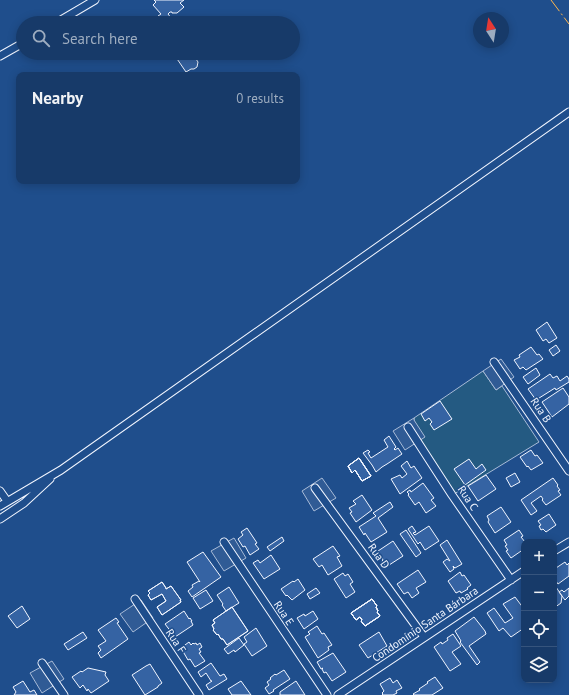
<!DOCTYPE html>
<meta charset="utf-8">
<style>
body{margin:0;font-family:"PT Sans",sans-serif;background:#244571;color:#f1f3f6}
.controls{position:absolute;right:12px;bottom:12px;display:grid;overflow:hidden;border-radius:8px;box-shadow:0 2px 10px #0003}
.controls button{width:36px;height:36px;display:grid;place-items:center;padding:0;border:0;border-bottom:1px solid #36547d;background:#173a69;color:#f1f3f6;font:20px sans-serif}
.compass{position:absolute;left:473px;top:12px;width:36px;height:36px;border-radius:50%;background:#173a69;box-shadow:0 2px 10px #0003;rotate:348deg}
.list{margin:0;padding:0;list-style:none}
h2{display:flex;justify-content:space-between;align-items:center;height:52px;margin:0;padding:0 16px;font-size:17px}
h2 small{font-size:13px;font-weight:400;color:#9eadc0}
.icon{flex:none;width:22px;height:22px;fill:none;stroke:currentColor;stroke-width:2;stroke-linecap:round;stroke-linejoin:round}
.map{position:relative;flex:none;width:569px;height:695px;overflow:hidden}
.search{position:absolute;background:#173a69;box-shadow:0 2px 10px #0003;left:16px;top:16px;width:284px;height:44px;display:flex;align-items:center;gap:10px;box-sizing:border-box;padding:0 14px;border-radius:22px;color:#9eadc0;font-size:15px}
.panel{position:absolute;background:#173a69;box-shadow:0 2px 10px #0003;left:16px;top:72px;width:284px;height:112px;border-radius:8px}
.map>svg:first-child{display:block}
.green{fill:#245a82;stroke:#a8bbd7}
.parking{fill:#305b95;stroke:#a8bbd7}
.building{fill:#3563a3;stroke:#f2f6ff}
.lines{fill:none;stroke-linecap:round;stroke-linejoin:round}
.minor-casing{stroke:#f2f6ff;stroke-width:9}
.minor{stroke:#1f4e8c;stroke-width:7}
.power{stroke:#ffb74d;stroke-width:1;stroke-dasharray:14 3 2 3;stroke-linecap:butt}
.labels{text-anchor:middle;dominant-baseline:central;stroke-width:3;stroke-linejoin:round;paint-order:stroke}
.street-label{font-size:11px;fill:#f2f6ff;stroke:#1f4e8c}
</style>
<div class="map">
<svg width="569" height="695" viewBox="0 0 569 695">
<rect width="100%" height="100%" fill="#1f4e8c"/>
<path class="green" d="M483,371L496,390L502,386L539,442L454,494L419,440L414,420V418Z"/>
<path class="parking" d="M501,359L514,377L496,390L483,371Z
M414,418V420L425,437L405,450L393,431Z
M322,478L336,498L314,511L302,491Z
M234,538L246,558L224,571L211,551Z
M141,600L153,618L133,632L120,614Z
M52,661L64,679L42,693L30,673Z"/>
<path class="building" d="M154,0H184L180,3L184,7L177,13H172V12H170L168,14L172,19L168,23H164L158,16L161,14L153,5L156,2Z
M173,53H189L193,59H196L198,62L197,67L194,69H191L186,72Z
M547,322L557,338L549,343L546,339L543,341L536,330Z
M556,345L560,351L553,356L549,350Z
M531,347L537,355L539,354L543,359L526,370L523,367L520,369L514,360L520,357L519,355Z
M536,368L540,375L528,384L523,377Z
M550,374L553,378L557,376L560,381L567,376L569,379V382L556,390L555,388L536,400L528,389Z
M563,388L569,397V404L552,417L542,402Z
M440,401L452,419L434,430L430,424L432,422L429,418L425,421L421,414Z
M389,436L396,447L394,449L395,450L398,448L402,454L387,464L382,467L376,472L372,465L363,453L368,450L370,452L368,453L371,458L388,447L384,440Z
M531,450L535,456L537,455L543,463L531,470L528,466L527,467L520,457Z
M359,458L371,476L362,481L355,470L352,473L348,466Z
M359,458L371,476L362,481L355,470L352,473L348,466Z
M359,458L371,476L362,481L355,470L352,473L348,466Z
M359,458L371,476L362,481L355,470L352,473L348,466Z
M359,458L371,476L362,481L355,470L352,473L348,466Z
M469,459L476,469L482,464L486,470L465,485L454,469Z
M407,461L411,468L414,466L422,478L400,494L391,479L400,475L402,478L407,474L401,466Z
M515,473L520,482L511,487L506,478Z
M486,475L496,489L478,501L468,486Z
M553,478L558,485L557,486L560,490L558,491L561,495L546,505L542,500L543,499L541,496L531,503L537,511L531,515L521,500Z
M423,483L434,498L431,500L436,506L426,513L419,502L415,505L408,495L409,494L407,492L410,490L411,492Z
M362,495L372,510L356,522L350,513L352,512L349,508L356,504L353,501Z
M390,502L393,507L378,518L387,532L371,542L365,533L364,535L359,527L376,516L373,513Z
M501,507L511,522L495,533L488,522L489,520L487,516Z
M549,514L556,525L546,532L543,529L541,530L539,526L541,525L538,521Z
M412,526L416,532L413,533L415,535L429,526L439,541L425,550L420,542L418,544L408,529Z
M247,528L257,543L255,544L259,549L250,555L245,546L243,547L238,539L243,535L241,532Z
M406,530L421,553L416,557L400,534Z
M519,530L523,536L521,537L525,542L524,549L511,558L506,551L508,550L505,546L507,545L504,540Z
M282,537L284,541L270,551L267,547Z
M447,540L462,564L455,568L453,566L454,569L450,572L443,562L447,559L450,561L440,545Z
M393,541L403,556L386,567L382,561L383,560L378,551Z
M333,546L340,556L337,557L342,566L328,575L322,565L319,567L313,559Z
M203,552L221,577L192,597L188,591L193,587L192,585L199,581L200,582L187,562Z
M271,555L280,569L264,579L253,563L258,560L260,563Z
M565,562L567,565L569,563V576L558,584L554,578V571L557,569L556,568Z
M418,570L426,582L416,588L419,593L412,598L408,592L404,594L397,584Z
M460,572L462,576L464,575L471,585L467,588L468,589L461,593L460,591L456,593L448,581Z
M343,573L345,576L348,574L353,582L350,584L355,592L346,598L334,579Z
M298,579L305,590L292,600L287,595L286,596L281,589L293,581L294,582Z
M162,582L166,588V589L171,586L181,600H180L181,602L162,615L157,607L166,601L162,594L151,600L148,595L150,593L148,591Z
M162,582L166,588V589L171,586L181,600H180L181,602L162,615L157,607L166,601L162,594L151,600L148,595L150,593L148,591Z
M554,584L562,596L561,603L554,608Z
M229,587L239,603L226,611L222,605L223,604L217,595Z
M316,588L320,593L310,599L307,594Z
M569,588V596L565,600L559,592L562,590L564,592Z
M206,590L213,601L200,609L193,598Z
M515,597L524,609V628L511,637L503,628L499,631L487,613L494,608L505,623L513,618L503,604Z
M372,599L377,606L376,607L378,611L377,612L380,616L365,626L361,621L362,620L360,617L356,620L351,613Z
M372,599L377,606L376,607L378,611L377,612L380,616L365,626L361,621L362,620L360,617L356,620L351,613Z
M372,599L377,606L376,607L378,611L377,612L380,616L365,626L361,621L362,620L360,617L356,620L351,613Z
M372,599L377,606L376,607L378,611L377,612L380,616L365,626L361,621L362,620L360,617L356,620L351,613Z
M372,599L377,606L376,607L378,611L377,612L380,616L365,626L361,621L362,620L360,617L356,620L351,613Z
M22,606L30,619L17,628L8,616Z
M232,607L248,631L227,645L223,639H221L218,634L217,635L213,630L214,629L212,625L215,623L213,620Z
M232,607L248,631L227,645L223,639H221L218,634L217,635L213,630L214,629L212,625L215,623L213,620Z
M184,611L189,619L190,618L192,621H191L193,625L175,637L165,624Z
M313,611L318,619L304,629L297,618L304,614L305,616Z
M474,617L485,631L486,634L469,646L480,662L477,665L460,642L461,641L455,631Z
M116,618L119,622L117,623L128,639L101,658L98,653L101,650L98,646L106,641L98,630Z
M317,626L322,634L324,633L332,645L328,647L329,650L318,658L305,637L310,634L308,632Z
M256,628L267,646L252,656L244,644L247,642L244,637Z
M83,632L87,638L68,650L64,644Z
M379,632L387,646L368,658L359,645Z
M453,634L461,646L452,652L461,664L450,671L434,647L441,642L442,644L448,640L447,638Z
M239,638L244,645L235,652L234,650L228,654L224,649Z
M189,642L191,645L193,643L194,644L196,643L197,645L200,643L202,647L199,649L201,652L199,653L205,661L195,667L190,659L188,660L181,648Z
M333,653L346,672L332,681L326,672L324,673L322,669L323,668L321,669L317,662Z
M211,663L220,676L224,674L227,679L209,690L206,685L212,681H211L206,673L201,677L198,672Z
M150,664L162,683L158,686V687L145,695L132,675L146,666Z
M88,668L106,672L105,675L109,681L91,693L88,689L87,691L83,685L80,688L72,677L81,671L82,672Z
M284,670L290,679L273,690L274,691L269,694L265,688L269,685L267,682L271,679L270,678L275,674L276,675Z
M435,677L443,688L432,695H414L413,694L420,690L419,689L428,683L427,682Z
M390,678L393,683L397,680L402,688L396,691L397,693L393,695H382L383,694L382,693L384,691L380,684Z
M23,681L30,692L34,690L37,695H14L16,692L13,687Z
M241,681L251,695H232L228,689Z
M296,681L305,695H280V692Z"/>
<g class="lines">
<g class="minor-casing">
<path id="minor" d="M56,23L95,0
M0,56L23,43
M494,362L569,471
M408,427L452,495L511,580
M315,488L424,637
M0,491L7,501
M0,506L61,470L569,112
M0,519L24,503L50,479
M224,542L327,695
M554,551L569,542
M135,599L199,695
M42,663L64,695
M338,695L524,571"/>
</g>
<use href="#minor" class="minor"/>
<path class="power" d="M551,0L569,24"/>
</g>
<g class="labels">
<g class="street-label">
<text transform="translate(541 410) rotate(56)">Rua B</text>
<text transform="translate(468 498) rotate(56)">Rua C</text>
<text transform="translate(379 556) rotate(54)">Rua D</text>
<text transform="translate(284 613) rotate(56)">Rua E</text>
<text transform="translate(425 624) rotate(-34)">Condomínio Santa Bárbara</text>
<text transform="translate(176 641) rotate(56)">Rua F</text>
</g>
</g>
</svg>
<div class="controls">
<button>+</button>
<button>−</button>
<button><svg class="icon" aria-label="locate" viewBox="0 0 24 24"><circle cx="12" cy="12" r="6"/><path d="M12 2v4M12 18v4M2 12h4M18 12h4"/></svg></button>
<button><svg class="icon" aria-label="layers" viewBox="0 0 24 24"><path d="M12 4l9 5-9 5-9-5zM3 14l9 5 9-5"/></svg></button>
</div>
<svg class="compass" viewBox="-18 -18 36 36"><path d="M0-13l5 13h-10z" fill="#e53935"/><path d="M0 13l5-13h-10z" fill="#9eadc0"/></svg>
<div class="search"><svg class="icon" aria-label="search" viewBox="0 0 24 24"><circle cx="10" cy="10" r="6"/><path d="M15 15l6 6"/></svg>Search here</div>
<section class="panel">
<h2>Nearby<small>0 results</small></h2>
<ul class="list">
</ul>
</section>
</div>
